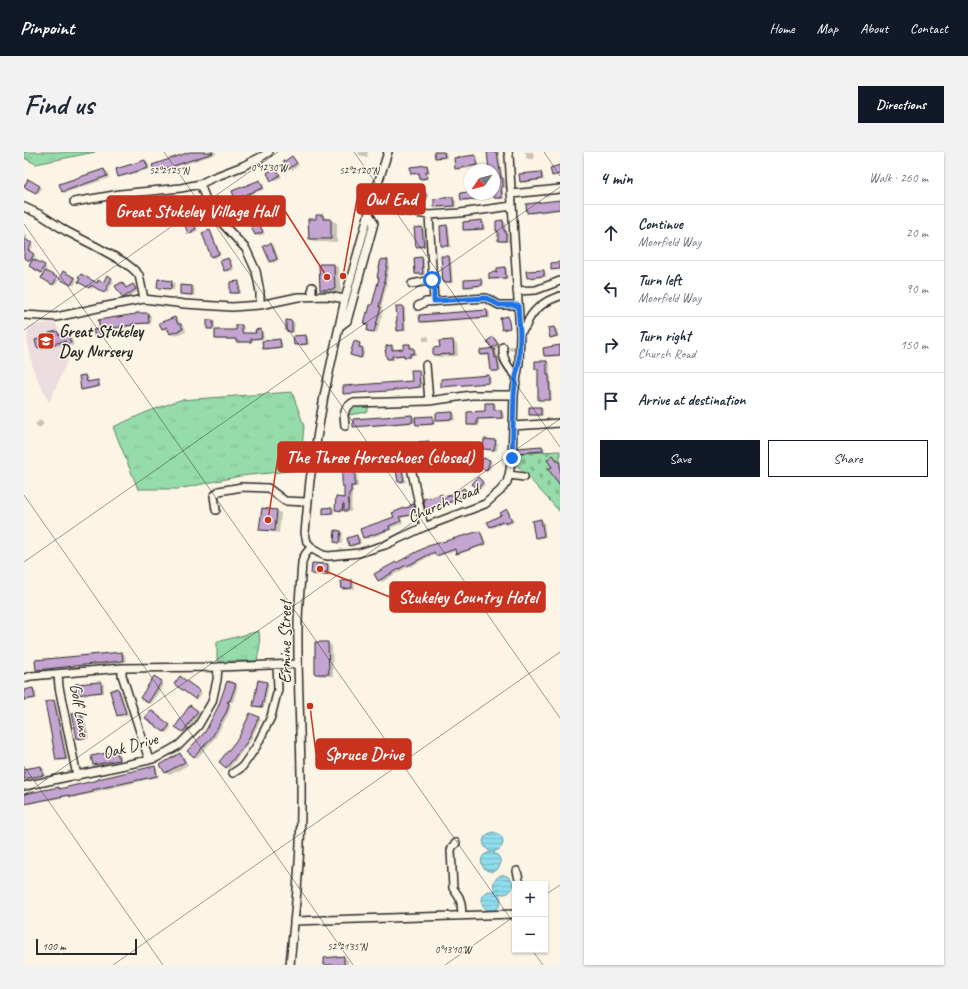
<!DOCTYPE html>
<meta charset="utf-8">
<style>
body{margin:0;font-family:Caveat,sans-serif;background:#f2f2f3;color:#1f2937}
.controls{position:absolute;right:12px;bottom:12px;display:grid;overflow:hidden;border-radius:0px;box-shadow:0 1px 3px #0004}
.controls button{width:36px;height:36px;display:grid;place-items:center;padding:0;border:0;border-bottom:1px solid #e0e1e3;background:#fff;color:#1f2937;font:20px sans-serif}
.compass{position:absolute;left:440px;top:12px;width:36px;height:36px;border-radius:50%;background:#fff;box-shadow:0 1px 3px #0004;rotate:235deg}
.scale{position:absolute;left:12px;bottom:10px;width:101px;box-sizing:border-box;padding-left:4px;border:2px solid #2b2b2b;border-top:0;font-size:11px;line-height:14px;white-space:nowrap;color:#2b2b2b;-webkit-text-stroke:3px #fcf5e5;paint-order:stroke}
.stop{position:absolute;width:12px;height:12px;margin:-9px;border:3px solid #1a73e8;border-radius:50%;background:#fff}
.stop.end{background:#1a73e8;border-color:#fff;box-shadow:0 1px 4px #0008}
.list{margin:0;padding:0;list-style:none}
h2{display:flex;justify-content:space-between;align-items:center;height:52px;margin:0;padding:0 16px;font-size:17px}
h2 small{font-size:13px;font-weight:400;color:#747a83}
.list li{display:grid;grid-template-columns:26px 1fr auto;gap:12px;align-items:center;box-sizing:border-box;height:56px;padding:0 16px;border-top:1px solid #e0e1e3}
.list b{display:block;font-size:15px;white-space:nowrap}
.list p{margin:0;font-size:13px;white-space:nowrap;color:#747a83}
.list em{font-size:13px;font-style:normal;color:#747a83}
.actions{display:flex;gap:8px;padding:12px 16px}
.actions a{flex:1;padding:9px 0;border:1px solid #111827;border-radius:0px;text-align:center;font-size:14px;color:#111827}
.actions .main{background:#111827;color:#fff}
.icon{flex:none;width:22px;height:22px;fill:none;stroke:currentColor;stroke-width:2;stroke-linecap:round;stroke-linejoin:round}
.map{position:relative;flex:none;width:536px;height:813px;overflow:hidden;border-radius:0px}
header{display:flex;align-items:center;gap:24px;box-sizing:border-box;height:56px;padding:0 20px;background:#111827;color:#fff}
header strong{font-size:19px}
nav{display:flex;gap:22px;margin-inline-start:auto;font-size:14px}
.intro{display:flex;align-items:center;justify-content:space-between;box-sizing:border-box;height:96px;padding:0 24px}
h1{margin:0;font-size:28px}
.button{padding:10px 18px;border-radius:0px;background:#111827;color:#fff;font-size:14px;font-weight:700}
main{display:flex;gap:24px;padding:0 24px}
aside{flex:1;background:#fff;border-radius:0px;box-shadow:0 1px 3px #0004}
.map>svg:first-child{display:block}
.built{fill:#ebdddf}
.grass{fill:#96dcaa;stroke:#60846a}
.cemetery{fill:url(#cemetery-stones);stroke:#60846a}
.park{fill:url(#park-tufts);stroke:#60846a}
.water{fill:url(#water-rules);stroke:#66959f}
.shadow{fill:#0003}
.building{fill:#c4a4d0;stroke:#2b2b2b}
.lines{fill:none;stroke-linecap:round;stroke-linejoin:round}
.minor-casing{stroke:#2b2b2b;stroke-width:10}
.minor{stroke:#fcf5e5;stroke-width:7}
.route{stroke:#1a73e8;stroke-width:5}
.ticks{fill:none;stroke:#2b2b2b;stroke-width:1;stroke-opacity:0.45}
.labels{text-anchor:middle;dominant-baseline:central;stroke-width:3;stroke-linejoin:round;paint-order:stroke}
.poi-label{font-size:17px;font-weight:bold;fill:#2b2b2b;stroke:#fcf5e5;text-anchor:start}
.street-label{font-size:17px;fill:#2b2b2b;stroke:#fcf5e5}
.ticks-label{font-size:10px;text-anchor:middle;fill:#2b2b2b;stroke:#fcf5e5;stroke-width:3;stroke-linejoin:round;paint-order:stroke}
.leader{fill:none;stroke:#c8321e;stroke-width:1.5}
.callout-dot{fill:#c8321e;stroke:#fcf5e5;stroke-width:1.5}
.callout{fill:#c8321e;stroke:#c8321e;stroke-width:1.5}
.callout-label{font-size:18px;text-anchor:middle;font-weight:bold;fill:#fff}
</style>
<header>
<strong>Pinpoint</strong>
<nav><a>Home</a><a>Map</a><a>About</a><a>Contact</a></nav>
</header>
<div class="intro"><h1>Find us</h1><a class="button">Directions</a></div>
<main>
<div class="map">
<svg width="536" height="813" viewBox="0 0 536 813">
<defs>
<pattern id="cemetery-stones" width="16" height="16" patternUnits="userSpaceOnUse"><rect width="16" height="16" fill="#96dcaa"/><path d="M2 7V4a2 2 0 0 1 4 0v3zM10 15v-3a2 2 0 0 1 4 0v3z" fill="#81bd92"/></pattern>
<pattern id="park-tufts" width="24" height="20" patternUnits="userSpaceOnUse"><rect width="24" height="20" fill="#96dcaa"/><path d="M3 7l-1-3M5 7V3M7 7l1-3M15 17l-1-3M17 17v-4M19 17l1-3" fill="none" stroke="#81bd92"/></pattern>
<pattern id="water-rules" width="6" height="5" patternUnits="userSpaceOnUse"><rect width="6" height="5" fill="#8edcec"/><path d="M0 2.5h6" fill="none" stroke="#7bbdcb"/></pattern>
</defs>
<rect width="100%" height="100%" fill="#fcf5e5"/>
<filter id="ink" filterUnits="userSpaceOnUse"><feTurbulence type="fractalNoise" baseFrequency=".025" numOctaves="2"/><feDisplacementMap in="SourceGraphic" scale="8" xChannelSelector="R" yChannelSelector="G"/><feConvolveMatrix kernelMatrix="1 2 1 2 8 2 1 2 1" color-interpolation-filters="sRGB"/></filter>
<g filter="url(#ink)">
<path class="built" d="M32,170L44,208L25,251L9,217L3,186L4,174Z"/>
<path class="grass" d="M344,252V260L324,263L325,257L328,254Z"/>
<path class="cemetery" d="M536,299V360L491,311L492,301Z"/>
<path class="park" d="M0,0H71L12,12L0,6Z
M268,240L280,274L276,318L216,324L155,337H114L89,275L123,260L156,248Z
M235,479L236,493L233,509H193V490Z"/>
<path class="water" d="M469,680C483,683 482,698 468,700C481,704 478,722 465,719C459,718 455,710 459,704C460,702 464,701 467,700C456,694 457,683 469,680Z
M479,723C496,726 489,747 474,741C482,751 471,765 461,756C456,752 457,743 463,740C466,738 469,739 472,740C467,732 470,725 479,723Z"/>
<path class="shadow" d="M169,0H192V2L184,5H183L134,21L131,20Z
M335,0H344L343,6L334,2Z
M411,0H422L423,6L414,7L412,6Z
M464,0H475L479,27L481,28L482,36H479L480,47H473L471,46L473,37L471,19H470Z
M499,0H509L510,7H505L502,6V1Z
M451,4L454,5L455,14L435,18L432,16L431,7Z
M268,5L270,7L275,13L268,18L265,16Z
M121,9L124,11L126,17L98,25L95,24Z
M403,14L405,16L406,21H404L405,27L399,28L397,27L396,22L391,23L388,21Z
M251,17L254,19L258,25L250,29L248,28Z
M80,18L83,19L85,26L41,41L39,39Z
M517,21L519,22L520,28L500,31L497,30Z
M5,29L18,36L15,41L2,34Z
M236,29L239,31L241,37L214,47L212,46Z
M446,41V42H459V48L440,49L438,48Z
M401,42L404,43V48H394V52H385L383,51Z
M429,47L432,48V55L414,56L411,55Z
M536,49V58L507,62L504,60Z
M159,51L162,53L166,68H168L170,69L174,79L170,80V82H168L165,81L158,64L155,63Z
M229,59L231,61L241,82L234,84L232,83L222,62Z
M299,64L313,71V90H291L286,87L293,68Z
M458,69L461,71V78L443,79L440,78V70Z
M479,69L482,71V80L484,81L485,90H478L475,89Z
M423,74L425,76L427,95H421L418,94Z
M398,76L401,78L402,95L395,96L393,94Z
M186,79L188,81L197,103L190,106L187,105Z
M0,81L4,84L3,87L0,89Z
M2,89L9,94L6,101L12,104L9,108L23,116L21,120L35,128L32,133L19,126L21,121L7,113L9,110L0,105V93Z
M247,92L250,94L255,108L249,111L246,109Z
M425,105L427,106L429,131H423L420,130Z
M397,106L400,107L401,123H395L392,122Z
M204,107L207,108L210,118L204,120L201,119L198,109Z
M358,108L366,111L362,132H363L357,156L359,158L353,181L344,178L356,126Z
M310,113L315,116L317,140H302L297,137Z
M481,116L483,117L484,127L469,128L466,126Z
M519,119L522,121V125L506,126L503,125Z
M40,121L53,128L50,134L37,126Z
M84,125L90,129L83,141L70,134L68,137L55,130L79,132Z
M135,128L148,130L151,131L150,138L137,137L134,135Z
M457,128L459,130L460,134L443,136L441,134Z
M214,130L217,132V142H210L207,140Z
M98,131L101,133L103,137L109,133L111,134L114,139L102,147L99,145Z
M157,134L168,135L171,137L170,144L159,143L157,141Z
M379,155L381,156L382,179H376L374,178Z
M463,159L466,160V166L399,171L397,169L396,164Z
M113,162H124L127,163V172H110L111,174L86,178L87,183L74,185L71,184L77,177Z
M151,166L155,168L157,173L161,175L162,180L151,184L147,182L146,178L143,179L139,177Z
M184,169H189L191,170V177L185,174L184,176L189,178L184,177Z
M268,170L271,171L270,181L265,180L263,179Z
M217,174L220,175V182H233L237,178L239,180L240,187L229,188V190L215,191L213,189V188H194L192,187L213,179Z
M530,176L533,177L535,185L529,186L527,185L525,177Z
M33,180L37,182V183L42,181L46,183L50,193L47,194L43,191L18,198L14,195L27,185L26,181Z
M282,184L284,185L285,193L273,194L271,192Z
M404,184L405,185V189H399V185Z
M469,186L472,187L476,194L472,197L469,195L465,189Z
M256,189L258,190L259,196L242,198L240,196Z
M429,189L433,192L434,204L414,205L410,203L417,196Z
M330,191L338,194V197L341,198L339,207L327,203Z
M386,193L388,194V197L392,198V203H388V206H384L381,204L370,205L371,208H366L363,206L368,194L370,196L371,198H379Z
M484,194H489L492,196V200L488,199L485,198Z
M536,195V204L524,205L521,204Z
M471,197L473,199V207L476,208L477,220H470L468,219L466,204H460L457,203V199Z
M512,210H523L526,212V224L527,225L528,248H518L515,247V218L512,217Z
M394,219H396L398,236L322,242L320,241L389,230Z
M61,224L64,226L65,231L74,229L76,231L77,235L61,238L58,237Z
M465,224L466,225L467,231L420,235L418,234Z
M470,252L472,253V259H477L480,261V267L455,268V274H447L444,273L462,260Z
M517,256L519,257V264H509L506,262Z
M429,261L431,262L432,268L416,269L413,268Z
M388,264L391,265V266L408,265L411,267V273L395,274L393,272V271L333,275L330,274V268Z
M16,268L20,272L15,276L11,272Z
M471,289L474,291L473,299L463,298L460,296Z
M335,295H342L345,297V306H336V318H333L334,335H329V341H328L327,360H324L321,358V359H315L312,358L321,347V334L319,319H309L307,318L323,312L328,302L335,298Z
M518,295L521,296V300L497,302L494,300Z
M529,304L536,309V331L529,315Z
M465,309L468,310L466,318L460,317Z
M378,318L380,320L382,330L377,331L375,329Z
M457,328L461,332L457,337L454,336Z
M440,337L443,338L446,343L436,349L405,358L402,356L405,346L407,347L418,343L420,345L429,344Z
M390,353L392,354L394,363L377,366L379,371L367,376L368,378L343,387L340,386L387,356Z
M307,356L310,358V362H302L300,361Z
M239,357L253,359L257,361L255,381L241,379L236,377Z
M483,359L485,360L490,370L484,373L482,370L469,376L467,375L479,364Z
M517,368L520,370L522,385L514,387L511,385Z
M316,379L319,381L318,392L313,391L311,390Z
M455,380L458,382L463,393L435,402L433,401L432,399L415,404L412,403V401L386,415L385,414L358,430L355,428L372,411L373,412Z
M333,385L336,386L337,392L328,395L326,393Z
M304,413L306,415V424L291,423L288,421Z
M328,429L330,431L331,437L321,438L319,436Z
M292,491H304L308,494L309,524H296L292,522Z
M98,501L101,502L102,510L15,518L13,517L12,509Z
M131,526L140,532L127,552L118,546Z
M159,527L178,541L174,547L171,546Z
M77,531L80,532V541L55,543L53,542Z
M243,531L245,532L240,556L232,555L230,553Z
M211,533L214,534L209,550H206V552L207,553L205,561L191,586L173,606L165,599L181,580Z
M9,537L12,539L13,547L0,549V539Z
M94,537L97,539L104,563L97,565L94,563Z
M30,549L33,551L44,608L36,609L33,608Z
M169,556L176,561L162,581L159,579Z
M57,561L60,562L65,586L57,588L54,586L49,562Z
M130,561L147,575L143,581L140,580Z
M227,562L237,567L225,591L205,617L196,610L216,586Z
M92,600L95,601L97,609L72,614L70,613Z
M156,603L160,605L164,613L146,623L142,621L138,613Z
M17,615L20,616L21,624L0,629V618Z
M131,615L133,617L135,625L71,640V641L49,646L46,644L0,653V643L34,636L37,637Z
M430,750H432L433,755H431Z
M319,805L324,808V813H296L301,812Z"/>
<path class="building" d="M166,0H189V1L131,20L128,13Z
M410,0H420L421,5L411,6Z
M463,0H473L477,26H479V35H477L478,46H470V36H471L470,18H465Z
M451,3L453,13L431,17L430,6Z
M268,4L273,11L265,17L259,9H261Z
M121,8L124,16L94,25L92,17Z
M403,13L404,20H402L403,26L396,27L395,21L387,22L386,15Z
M536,13V22L528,24L526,16Z
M251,16L256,23L247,29L243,21Z
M80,17L83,24L38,40L35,32Z
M517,20L518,27L496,30L495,22Z
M4,27L16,34L12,41L0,35Z
M236,28L239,36L211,47L208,39Z
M446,40V42H465V46L437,48L436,41Z
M392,41H402V48H392V46V51H382L381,44L392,43Z
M429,45L430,54L410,55V47Z
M536,48V57L503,61L502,52Z
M159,50L164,68L168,67L172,77L168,79V80L164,82L157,62L154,63L151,52Z
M229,58L239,80L231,83L221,61Z
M292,63H299V67H307V87H285L284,67H292Z
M458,68L459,77L439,78V70Z
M479,68L480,79H482V89H474V79H472V69Z
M423,73L425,94H417L416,74Z
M398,75L400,94L392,95L390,76Z
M186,78L195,102L187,105L178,81Z
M0,87L8,91L4,98L10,102L6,109L0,106Z
M247,91L253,107L246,110L239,94Z
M417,104H425L427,130H419Z
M398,105L399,122H391L390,106Z
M204,106L208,116L200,119L196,109Z
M9,107L21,113L17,121L5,114Z
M357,107L364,108L360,130H361L355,155H357L350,180L343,179L344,173L340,172L343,160L344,161L346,153H348L355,126L353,125Z
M536,110V117L527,118V111Z
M295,112H310L311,137L296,138Z
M481,115L482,126L465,127V121L473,120V116Z
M520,118V124L503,126L502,119Z
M21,119L33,125L29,133L17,126Z
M39,119L51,126L47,133L35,127Z
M57,122L73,131L74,128L79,131L83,123L88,126L80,141L67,133L65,136L54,130L56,127L54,126Z
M134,127L148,129L147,137L133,136Z
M457,127L458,133L440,135V128Z
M215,129V141H206V130Z
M98,130L102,136L109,132L112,137L99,146L91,134Z
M156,133L168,134V143L156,142Z
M372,154H379L380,178L373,179L372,169H373Z
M463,158L464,165L396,170L395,163Z
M112,161H124L125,171L108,172V173L84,177L85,182L71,185L69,178L76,177L74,168L112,162Z
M484,164L486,176L478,178L476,166Z
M151,165L154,172H157L159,177L146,182L143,175L138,177L135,171Z
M183,168H189V177H183Z
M262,168L268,169V180L262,179Z
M212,173H218V181H232L231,178L237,177L238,186L227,187V190H212V187H191V178H212Z
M530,175L533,184L526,186L524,176Z
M33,179L35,183L43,180L47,191L42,193L41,189L13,196L11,188L26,184L25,181Z
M282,183L283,192L270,193L269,184Z
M469,185L474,192L468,196L463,189Z
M256,187L257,195L239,197L238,189Z
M429,188L430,202L409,203V196L416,195L415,189Z
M330,189L336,191L335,195L339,196L337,206L326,203Z
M380,192H386V196H390V202H386V205H380V203L368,204V207H363L361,198H362V194L368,193V198L379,197L380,196Z
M536,193V203L520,204L519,196Z
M470,196L471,206L473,205L475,219H467L465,202L456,203V198Z
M511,209H523V223H525L526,248H514V217H511Z
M387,218H395L396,235L364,239L319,242V234L388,229Z
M61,223L63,230L74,228L75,234L57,238L55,224Z
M465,223V231L417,235V227Z
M461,251H470V258H477L478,266L453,267V273H443V260L461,259Z
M505,255H517V263H505Z
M429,260V267L412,268V261Z
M388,263L389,270L329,275V267Z
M409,264V272L392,273L391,265Z
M460,287L472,288L470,298L459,297Z
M405,289L408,316L397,317L396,310L399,309L398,297L395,298L394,290Z
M342,294L343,305H334V317L331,318V334H327V340L325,341L324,359H320V352H319L318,359L311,358L312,345L320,346V334H318V318H306V312L322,311L321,301H327L326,297H334V295Z
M518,294L519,299L493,301V296Z
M529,303L536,312V333L524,317L528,315L523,308Z
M459,306L466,308L463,318L456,316Z
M378,317L380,329L374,330L372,318Z
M454,325L459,330L454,337L448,332Z
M440,336L444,342L433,348L401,357L399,347L406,345V346L418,342L419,345L428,343Z
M390,352L392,362L375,365L377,369L365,374L366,377L339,386L336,377L370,365L368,361L380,356L386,355V353Z
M308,355V361L299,362V356Z
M238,356L253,358L251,379L235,378Z
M483,357L488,369L481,372L480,369L466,375L463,370L477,363L476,361Z
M517,367L520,384L511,386L508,369Z
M311,378L317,379L315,391L310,390Z
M456,379L461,392L432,402L431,397L412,404L410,400L383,414L382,413L354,429L350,422L372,410V411L404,394Z
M333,383L335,391L325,394L323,386Z
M288,411L304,412L303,423L287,422Z
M328,428V436L318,437L317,429Z
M291,490H304L305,522H291Z
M98,500L99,509L12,518L11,508Z
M130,524L138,529L124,551L116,546Z
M156,524L176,539L171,547L150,532Z
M234,528L243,530L238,555L229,554Z
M203,529L212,532L206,549H204L203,550L205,551L203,559L188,585L170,605L163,599L181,580L194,555Z
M77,530L78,540L52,543L51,532Z
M9,536L11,546L0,548V538Z
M94,536L102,561L93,564L86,539Z
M30,548L42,607L32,608L21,550Z
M166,553L174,559L159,580L151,575Z
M127,558L146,573L140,580L121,566Z
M57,560L62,585L53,587L48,561Z
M226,561L235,565L223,590L202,616L195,610L215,585Z
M93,599L95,608L69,613L67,604Z
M156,601L161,610L141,621L136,613Z
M17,614L19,623L0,627V617Z
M131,614L133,624L68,638L69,640L46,645L45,643L0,652V642L35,635V637L74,628V627Z
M320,804V813H300V806Z"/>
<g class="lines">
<g class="minor-casing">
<path id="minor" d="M364,0L347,53L321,147L300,244L286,328L281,381L283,390L290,398L299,403L304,404L335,401L361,393L400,375L461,352L476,339L483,330L485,323L488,306L490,243L495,211L496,181L485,4L484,0
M176,32L186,58L222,97L232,119L236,140V153
M487,42L536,37
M50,50L96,42L157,36L176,32L188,26L219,14L237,5L245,0
M0,55L17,63L42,79L71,94L100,110L109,117L115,123L120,147
M360,56L405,63L436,61L488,54
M405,63L410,149
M388,132L408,128
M288,135V144
M493,139L512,138L536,129
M394,154L402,150L462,146L475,153H494
M0,163L32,165L51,161L78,155L120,147L161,152L208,155L236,153L274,145L304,144L321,147
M315,175L323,169L350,71L345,62
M496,181C501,176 502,174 505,167C512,155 523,148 536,144
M479,195C478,207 484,215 492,224
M402,213L405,249
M321,274L320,263L322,256L328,251L405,249L448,243H490
M489,274L536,271
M386,311L400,375
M485,323L500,325
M192,358L190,344L195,339L218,335L244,336L261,349L283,350
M98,516V523L125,608
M34,522L35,535L53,624
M0,526L7,524L98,516L194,515L274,512
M209,621L218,615L232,595L247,565L254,537L253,513
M0,634L125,608L132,606L155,593L174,574L188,550L193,528L194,515
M432,691L428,695L427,699L429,736L435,745L437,751L438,763
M493,719L496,732
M270,769L491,762
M266,813C271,760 277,706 277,653C278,593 273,533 274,473C274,452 277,431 278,410C280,403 282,400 287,396"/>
</g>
<use href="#minor" class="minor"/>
</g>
</g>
<g class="lines" filter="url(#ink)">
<path class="route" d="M408,128L410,136V149L462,146L475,153H494L496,181L495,211L492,224L490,243L488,306"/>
</g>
<path class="ticks" d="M140,0L536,566M330,0L536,295M520,0L536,24M0,72L491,773M0,178L254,0M0,343L329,813M0,410L536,35M0,614L139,813M0,643L536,267M521,743L536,733M508,798L519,813M89,813L536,500M421,813L491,764"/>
<defs>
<g id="school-square" transform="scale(0.9)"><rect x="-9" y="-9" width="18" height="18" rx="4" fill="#c8321e" stroke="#fcf5e5"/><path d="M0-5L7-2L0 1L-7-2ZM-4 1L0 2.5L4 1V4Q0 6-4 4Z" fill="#fff"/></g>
</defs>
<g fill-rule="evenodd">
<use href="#school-square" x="22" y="189"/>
</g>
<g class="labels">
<g class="poi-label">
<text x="35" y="179">Great Stukeley<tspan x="35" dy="20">Day Nursery</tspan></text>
</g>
<g class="street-label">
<text transform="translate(419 351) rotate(-23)">Church Road</text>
<text transform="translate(261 490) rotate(-90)">Ermine Street</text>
<text transform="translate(56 558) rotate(80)">Golf Lane</text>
<text transform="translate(106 594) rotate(-16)">Oak Drive</text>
</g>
</g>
<g class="ticks-label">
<text x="245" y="19">0°12'30"W</text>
<text x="145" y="22">52°21'25"N</text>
<text x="335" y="22">52°21'20"N</text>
<text x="323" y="798">52°21'35"N</text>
<text x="429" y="801">0°13'10"W</text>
</g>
<path class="leader" d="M319 124L333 47M303 125L261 59M244 368L254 305M296 417L366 445M286 554L292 602"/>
<g class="callout-dot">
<circle cx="319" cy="124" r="4"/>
<circle cx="303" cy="125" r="4"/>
<circle cx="244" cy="368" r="4"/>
<circle cx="296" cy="417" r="4"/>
<circle cx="286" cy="554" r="4"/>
</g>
<g class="callout">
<rect x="333" y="32" width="68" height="30" rx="4"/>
<rect x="83" y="44" width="178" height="30" rx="4"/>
<rect x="254" y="290" width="205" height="30" rx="4"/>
<rect x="366" y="430" width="155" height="30" rx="4"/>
<rect x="292" y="587" width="95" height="30" rx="4"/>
</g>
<g class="callout-label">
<text x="367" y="53">Owl End</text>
<text x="172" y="65">Great Stukeley Village Hall</text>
<text x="356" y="311">The Three Horseshoes (closed)</text>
<text x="444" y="451">Stukeley Country Hotel</text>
<text x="340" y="608">Spruce Drive</text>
</g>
</svg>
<div class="controls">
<button>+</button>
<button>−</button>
</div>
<svg class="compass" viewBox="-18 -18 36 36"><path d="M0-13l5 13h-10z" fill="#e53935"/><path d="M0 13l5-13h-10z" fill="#747a83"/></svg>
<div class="scale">100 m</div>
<div class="stop" style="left:408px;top:128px"></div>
<div class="stop end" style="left:488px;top:306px"></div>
</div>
<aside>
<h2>4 min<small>Walk · 260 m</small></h2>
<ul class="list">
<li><svg class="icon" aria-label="ahead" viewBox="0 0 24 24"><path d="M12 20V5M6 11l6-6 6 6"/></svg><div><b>Continue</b><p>Moorfield Way</p></div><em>20 m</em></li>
<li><svg class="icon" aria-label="left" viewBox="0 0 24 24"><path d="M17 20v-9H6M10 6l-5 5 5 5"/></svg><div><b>Turn left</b><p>Moorfield Way</p></div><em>90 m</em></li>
<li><svg class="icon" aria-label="right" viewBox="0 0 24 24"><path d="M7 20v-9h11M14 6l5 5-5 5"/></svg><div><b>Turn right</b><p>Church Road</p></div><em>150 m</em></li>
<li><svg class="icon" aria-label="arrive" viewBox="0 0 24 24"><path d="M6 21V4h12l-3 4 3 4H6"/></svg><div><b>Arrive at destination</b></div></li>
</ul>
<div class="actions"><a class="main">Save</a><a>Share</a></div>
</aside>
</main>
